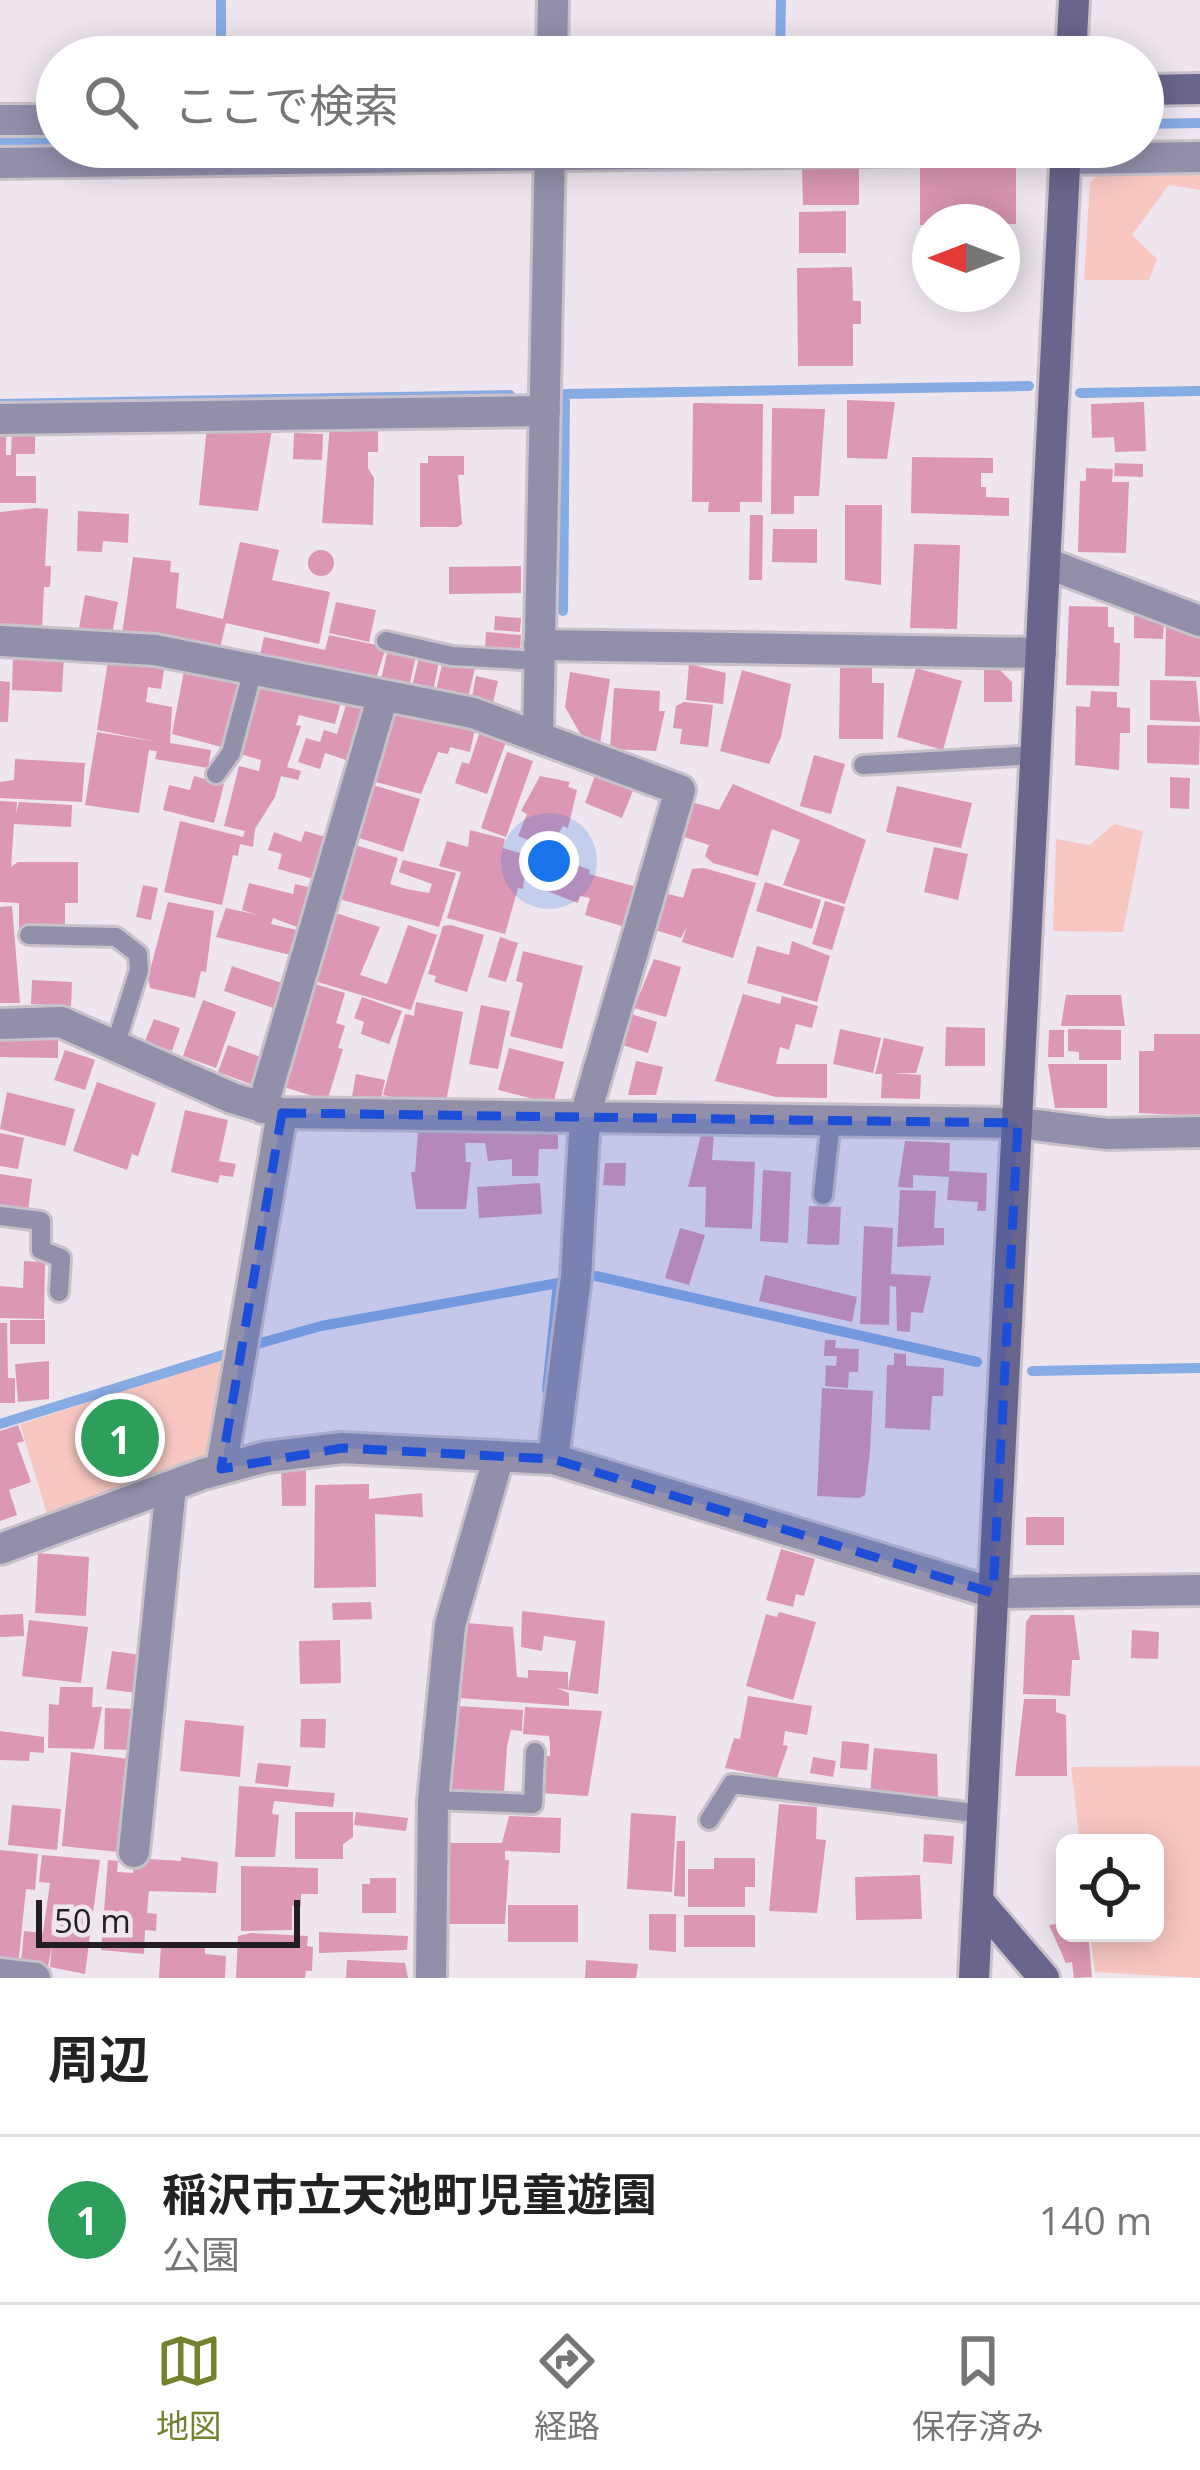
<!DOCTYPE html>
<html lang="ja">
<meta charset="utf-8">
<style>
body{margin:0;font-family:"Open Sans","Noto Sans JP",sans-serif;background:#f6f6f6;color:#222}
.controls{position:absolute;right:36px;bottom:36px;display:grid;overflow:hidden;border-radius:18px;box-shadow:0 6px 30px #0003}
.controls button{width:108px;height:108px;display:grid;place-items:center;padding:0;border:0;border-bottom:3px solid #e0e0e0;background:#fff;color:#222;font:60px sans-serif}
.compass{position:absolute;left:912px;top:204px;width:108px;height:108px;border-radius:50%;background:#fff;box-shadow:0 6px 30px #0003;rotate:270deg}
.scale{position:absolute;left:36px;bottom:30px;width:264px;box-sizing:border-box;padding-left:12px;border:6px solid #221e22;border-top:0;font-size:33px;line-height:42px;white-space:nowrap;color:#221e22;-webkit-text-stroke:9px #eee5ef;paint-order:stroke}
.you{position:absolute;left:549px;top:861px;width:42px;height:42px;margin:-30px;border:9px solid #fff;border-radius:50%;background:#1a73e8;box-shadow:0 0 0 18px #1a73e833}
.badge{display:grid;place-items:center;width:78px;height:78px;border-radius:50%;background:#748230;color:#fff;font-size:39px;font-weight:700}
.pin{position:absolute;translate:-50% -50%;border:6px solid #fff;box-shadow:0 3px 12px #0006}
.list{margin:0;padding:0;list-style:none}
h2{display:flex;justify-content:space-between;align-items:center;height:156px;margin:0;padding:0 48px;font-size:51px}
h2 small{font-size:39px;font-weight:400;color:#767676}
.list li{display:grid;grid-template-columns:78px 1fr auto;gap:36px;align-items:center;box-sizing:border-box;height:168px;padding:0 48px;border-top:3px solid #e0e0e0}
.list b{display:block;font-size:45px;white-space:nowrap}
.list p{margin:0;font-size:39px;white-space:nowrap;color:#767676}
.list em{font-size:39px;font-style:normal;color:#767676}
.icon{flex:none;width:66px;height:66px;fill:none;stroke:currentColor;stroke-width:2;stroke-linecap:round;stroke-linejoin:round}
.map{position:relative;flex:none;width:1200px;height:1978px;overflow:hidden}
.search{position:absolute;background:#fff;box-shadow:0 6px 30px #0003;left:36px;right:36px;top:36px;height:132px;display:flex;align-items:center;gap:30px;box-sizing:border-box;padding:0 42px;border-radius:66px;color:#767676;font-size:45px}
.sheet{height:324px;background:#fff}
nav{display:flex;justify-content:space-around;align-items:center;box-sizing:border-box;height:168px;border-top:3px solid #e0e0e0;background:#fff;font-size:33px;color:#767676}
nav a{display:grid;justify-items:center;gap:6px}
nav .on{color:#748230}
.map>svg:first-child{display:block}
.green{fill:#f8c7c2}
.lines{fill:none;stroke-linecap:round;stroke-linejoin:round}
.stream{stroke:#87ace3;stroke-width:10}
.building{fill:#db97b3}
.lane-casing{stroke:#c9c1ca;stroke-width:24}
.street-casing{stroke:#c9c1ca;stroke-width:36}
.secondary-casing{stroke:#c9c1ca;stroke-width:36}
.lane{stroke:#928fab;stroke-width:18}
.street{stroke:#928fab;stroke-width:30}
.secondary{stroke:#6a658c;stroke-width:30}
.marked{fill:#1d4ed8;fill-opacity:0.2;stroke:#1d4ed8;stroke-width:9;stroke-dasharray:24 15;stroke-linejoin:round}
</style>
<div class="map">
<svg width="1200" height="1978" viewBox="0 0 1200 1978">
<rect width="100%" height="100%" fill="#eee5ef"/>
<path class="green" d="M1200,167V190L1169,185L1132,235L1157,259L1149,280H1084L1090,182L1106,168Z
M1114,824L1143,831L1123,932L1053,931L1056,839L1090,845Z
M228,1358L214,1453L47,1514L20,1424Z
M1200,1766V1978L1095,1972L1090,1933H1155V1843H1080L1071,1767Z"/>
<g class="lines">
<path class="stream" d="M221,57V0
M780,57L781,0
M1143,124L1200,123
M0,140H57
M1080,393L1200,391
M0,404L510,395
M563,611L565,394L1029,386
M596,1276L977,1362
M257,1344L321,1326L558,1283L547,1390
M1032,1371L1200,1368
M0,1424L226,1354"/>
</g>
<path class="building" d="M1016,167V224L920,225V168Z
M859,168V205H803L802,169Z
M846,211V253H799V212Z
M852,267L853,301H861V324H853V366H798L797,268Z
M847,400L895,402L887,459L847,458Z
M1144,402L1146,451L1115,452L1114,437L1092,438L1091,404Z
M693,403L763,404L762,502H740V512H708L709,502H692Z
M772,408L825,409L819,496H794V514H771Z
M330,424H378V452H368V468L374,478L373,525L322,523Z
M227,425L272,430L258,511L199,505L207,427Z
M12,430H35V454H16V476H36V503H0V433H6V455H11Z
M294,433L323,434L322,460L293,459Z
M428,456H464V475H458L462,524L458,527H420V463H428Z
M912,457L993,458V473H981V487H986V497L1009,498V516L911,513Z
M1115,463L1143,464V477L1114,476Z
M1086,468L1113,469L1112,482H1129L1126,553L1078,552L1080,481H1086Z
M845,505H882L881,585L845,580Z
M35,508L48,509L45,566H51L50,587H44L42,629L0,627V512Z
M78,511L129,514L128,543L103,541L102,552L77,551Z
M750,515H763L762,580H749Z
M773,529H817V563L772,562Z
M240,542L279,550L272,580L330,592L319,644L226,623L219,652L122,635L133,557L171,561L170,572L179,573L176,608L223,619Z
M914,544L960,545L957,629L910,628Z
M308 563a13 13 0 1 1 26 0a13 13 0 1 1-26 0Z
M521,566V593L449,594V567Z
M85,595L118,602L112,634L79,628Z
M336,602L376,610L369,642L329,633Z
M1069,606L1108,607V627H1114V643H1120L1119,686L1066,685Z
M495,616L521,618L520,632L494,630Z
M1134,616L1164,617L1163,639L1134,638Z
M1166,626L1200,636V677L1165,676Z
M486,632L521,635L520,653L485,649Z
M329,635L386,647L375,682L259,659L264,637L325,650Z
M388,649L416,656L409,686L381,680Z
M13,654L64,655L62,692L12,690Z
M109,655L165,664L161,689L148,687L146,702L172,707L170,743L211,750L208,768L155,759L157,751L149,750L139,813L85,805L97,732L158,742L97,730Z
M419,657L439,661L434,687L413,683Z
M443,660L475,668L468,698L436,691Z
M689,664L726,673L723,704L686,700Z
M185,666L240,681L222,747L172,734Z
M840,668H872V683H884L883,739H839Z
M916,668L962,681L943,750L897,737Z
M742,670L791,684L781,737L769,764L720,751Z
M984,670H1000L1012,682V702H984Z
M570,672L610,679L600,744L585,742L565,707Z
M476,676L498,681L492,707L471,702Z
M1150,680L1196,681L1200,722L1150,720Z
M0,681L10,682L8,722H0Z
M258,685L341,702L335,724L299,715L296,725L301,726L287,767L301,771L298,780L281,776L275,797L255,829L253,847L240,844L238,856L233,855L222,905L164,892L180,821L243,837L245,831L224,826L239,766L259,771L261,760L240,754Z
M614,688L660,691L659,711H665L656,751L610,749Z
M1091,691L1117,692V707L1130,708V733H1120L1119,770L1075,765L1076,706L1090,707Z
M347,702L372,710L355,763L325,753L320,769L298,762L306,738L320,742L324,730L337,734Z
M684,702L713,705L708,747L680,744L682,729L673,728L676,706Z
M390,708L475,729L470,752L450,747L448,754L438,752L421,794L372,781Z
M1147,725L1200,726L1199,765L1147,763Z
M481,729L507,739L487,794L455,783L462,762L469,764Z
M507,752L533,761L506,837L481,828Z
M814,755L845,764L831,814L800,806Z
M15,759L85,763L82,802L0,798V782L14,780Z
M596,773L634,788L622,818L585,803Z
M194,776L224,784L214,823L163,810L169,785L190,790Z
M540,776L570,782L568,787L577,790L568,828L563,826L549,849L518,836L527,814L521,811Z
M1170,777L1190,778L1189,809L1170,808Z
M366,783L420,799L403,852L350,835Z
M733,784L866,840L845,904L783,885L800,840L772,829L758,876L713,863L705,856L709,845L678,835L688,801L719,810Z
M897,786L972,803L961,848L886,832Z
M0,801L17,802L16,813L19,802L72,805L71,827L14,824L11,867L18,862H78V903H65V928H19V903L0,902Z
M470,830L505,839L503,848L527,855L523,889L518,888L505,934L447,918L461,872L439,866L447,841L468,847Z
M305,831L329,838L321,881L278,869L282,854L268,850L274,832L301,842Z
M349,843L398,858L390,884L406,889L429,893L432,884L399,872L403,860L456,873L439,927L332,897Z
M934,847L968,854L958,900L924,892Z
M551,855L590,870L589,874L637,887L625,927L585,915L590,898L580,896L578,903L539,888Z
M704,868L756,883L733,958L682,942L687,926L681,938L652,929L662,892L683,898L692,869Z
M765,882L821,900L812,929L756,911Z
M249,883L293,894L295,884L316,889L305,930L273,918L271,924L301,931L295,956L216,937L226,908L258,915L242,910Z
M143,885L158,888L151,920L136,917Z
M825,901L845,907L832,950L812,944Z
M168,902L214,911L206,972L201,971L195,998L150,988L148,978Z
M12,906L20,1003H0V907Z
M329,911L380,927L360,975L387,984L408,925L437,935L411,1010L308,979Z
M451,925L484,935L467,992L434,982L436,976L428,974L443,926Z
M500,937L518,943L506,982L488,977Z
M792,941L830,956L817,1002L747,983L757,946L789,955Z
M523,951L583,966L562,1049L510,1036L523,983L516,981Z
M654,959L681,967L666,1017L634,1008Z
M232,966L288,985L279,1010L224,991Z
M32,980L72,982L71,1006L31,1004Z
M315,984L345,993L336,1023L345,1026L338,1048L343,1049L328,1098L322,1099L281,1086Z
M743,994L780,1004L782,996L818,1006L812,1028L796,1024L789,1050L780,1047L776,1064H827V1098L776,1097L715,1081Z
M1066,995H1121L1125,1026H1061Z
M362,997L402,1011L389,1044L361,1034L364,1022L354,1018Z
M203,1000L236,1012L216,1068L183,1056Z
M416,1002L463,1012L446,1102L436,1106L383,1095L405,1014L414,1016Z
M481,1005L510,1011L498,1069L469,1064Z
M631,1014L657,1022L648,1053L622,1045Z
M154,1019L180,1028L172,1051L145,1041Z
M946,1027L985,1028V1066H945Z
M840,1029L881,1038L873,1073L833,1064Z
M1068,1029L1121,1030V1060H1079V1052L1068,1051Z
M1049,1030H1064V1057H1048Z
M1154,1034H1200V1116L1139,1113V1051H1154Z
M0,1036L58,1037V1058L0,1057Z
M884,1038L924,1047L916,1073H893L921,1075L920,1099L881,1098L882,1074H875Z
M228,1045L266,1059L256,1086L218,1072Z
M509,1048L564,1062L553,1104L498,1090Z
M65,1050L95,1060L85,1090L54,1080Z
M636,1061L663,1067L656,1095H628Z
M1048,1064H1107V1108H1055Z
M356,1074L385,1080L379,1108L351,1102Z
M97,1082L156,1103L138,1156L132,1154L127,1170L73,1151Z
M7,1092L75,1109L65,1146L0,1129Z
M185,1110L228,1120L219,1161L236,1164L233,1177L220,1175L218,1183L171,1172Z
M418,1131H558V1149H539L538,1176H512V1159L488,1161L485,1143H465L466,1162H471L466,1209H416L411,1172H415Z
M702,1131H714L712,1160L755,1162L752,1229L705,1227L706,1187H688Z
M0,1133L24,1138L18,1169L0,1166Z
M905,1141L950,1143L949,1171L987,1173L986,1211H977L978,1202L947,1200L949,1177L913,1175V1188L898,1187Z
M605,1163H626L625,1186L603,1185Z
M763,1170L791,1172L788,1243L760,1241Z
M0,1174L32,1179L28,1211L0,1207Z
M540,1183L542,1214L479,1218L477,1187Z
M900,1190L936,1191L934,1228H944V1245L897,1247Z
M809,1206L841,1207L839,1245L807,1244Z
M864,1226L893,1228L891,1274L931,1276L923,1313L911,1312L910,1332L897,1331L896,1287L890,1286L889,1325L860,1324Z
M680,1228L705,1235L689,1285L665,1278Z
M24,1261L45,1262L44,1319L0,1318V1286L23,1288Z
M765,1275L857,1297L852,1322L759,1301Z
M10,1320H45V1344H10Z
M0,1323H7L8,1378H15V1403H0Z
M825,1340H836L835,1348L859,1349L858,1372H849L848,1388L825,1386L826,1365L836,1366L837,1356H824Z
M894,1353L906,1354V1366L944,1368L943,1396H932L930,1430L885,1428L887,1365H894Z
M49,1361V1399L18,1402L15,1364Z
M822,1388L873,1391L870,1451L865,1495L859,1498L817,1496Z
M18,1425L24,1441L17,1443L31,1482L9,1490L17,1515L0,1521V1431Z
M281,1467H306V1506H282Z
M369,1484V1499L422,1493L423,1517L375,1514L376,1587L314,1588L315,1485Z
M1026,1517H1064V1545H1026Z
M781,1549L815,1559L804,1596L796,1594L793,1607L766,1600Z
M38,1553L89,1557L86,1616L35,1613Z
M371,1602L372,1619L333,1620L332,1603Z
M522,1611L605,1621L598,1694L568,1690L576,1641L544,1636L542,1651L521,1647Z
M779,1612L816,1622L793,1700L746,1686L766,1614L777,1617Z
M23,1614L24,1636L0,1637V1615Z
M1031,1615H1074L1080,1660H1072L1070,1696L1023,1694L1026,1622Z
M29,1620L88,1627L81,1683L22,1676Z
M467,1623L513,1627L517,1677L528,1678V1670L568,1672V1690L557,1688L569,1693V1706L458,1698Z
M1132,1630L1159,1632L1158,1659L1131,1658Z
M340,1640L341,1683L300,1684L299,1641Z
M112,1651L141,1655L136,1693L106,1689Z
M60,1687H93L92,1707H102L94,1749L48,1748L49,1704L59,1705Z
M748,1696L812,1706L807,1735L785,1731L783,1745L788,1746L777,1778L725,1768L734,1738L740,1739Z
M1024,1699H1056V1712L1066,1715L1067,1776H1015Z
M458,1706L523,1710L522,1731L511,1730L507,1746L504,1793L452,1790Z
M525,1707L602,1711L588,1796L539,1793L541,1756H550V1742L549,1736L523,1734Z
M105,1708L131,1709L130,1750L104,1749Z
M301,1719H326L325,1748L300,1747Z
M185,1720L244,1726L240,1777L180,1771Z
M0,1731L44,1737V1753L30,1752L29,1761L0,1760Z
M842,1741L869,1744L867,1770L840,1768Z
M874,1748L937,1754L938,1799L870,1793Z
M71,1752L129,1759L118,1852L62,1846Z
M813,1757L836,1761L833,1777L810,1773Z
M258,1763L291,1766L288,1787L255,1783Z
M239,1786L335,1793L333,1807L274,1801L272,1814L279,1815L275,1857H235Z
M779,1804L817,1807L816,1839L826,1840L817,1913L769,1911Z
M12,1805L61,1809L57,1850L8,1845Z
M295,1812H353V1837L343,1844V1859H295Z
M356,1812L408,1818L406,1831L354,1825Z
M631,1813L676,1816L672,1892L627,1889Z
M509,1816L561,1818L560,1853L505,1851V1860H509L505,1924H448V1843H502Z
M924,1834L954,1836L952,1864L923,1862Z
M677,1841H685V1897L674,1896Z
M0,1850L38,1854L35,1890L26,1889L18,1966L0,1964Z
M42,1855L100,1860L85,1974L50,1967L52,1946L48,1966L21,1963L24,1931L43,1933L50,1883L39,1882Z
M181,1857L218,1862L216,1893L149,1891L147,1913L157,1914L156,1931L145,1930L144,1954L101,1950L108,1860L118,1861L117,1872L133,1873L134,1858L181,1861Z
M714,1858H755V1887H745V1907H688V1869H714Z
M241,1866L318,1868V1894H301V1906H292V1930L241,1931Z
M920,1875L922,1919L856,1920L855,1877Z
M370,1878H396V1913H362V1884H370Z
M508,1905H578V1942H508Z
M649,1914H676V1952L649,1950Z
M684,1915H755V1947H684Z
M1065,1923V1933H1088L1092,1977L1074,1978L1072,1962L1066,1963L1049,1925Z
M319,1932L408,1936L407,1950L319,1953Z
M251,1933L308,1936L307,1946L313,1947L312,1971H306L305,1978H236L238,1936Z
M161,1945L205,1948V1954L226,1956L225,1978H159Z
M347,1960L405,1963L408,1978H346Z
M586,1960L638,1964L636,1978H585Z"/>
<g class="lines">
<g class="lane-casing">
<path id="lane" d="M386,641L452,656L539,661
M863,765L1036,755
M216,774L231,753L253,670
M29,935L116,937L138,954L139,970L115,1046
M823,1195L831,1120
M0,1216L41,1221V1250L61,1258L59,1292
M433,1800L533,1804L535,1752
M709,1820L732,1784L983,1814"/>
</g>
<g class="street-casing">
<path id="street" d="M552,57L553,0
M0,120H57
M1066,159L1200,157
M0,163L1066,148
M0,419L545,411
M1046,563L1200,621
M0,641L155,650L473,713L680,790L585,1116L576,1277L553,1459
M539,645L1041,653
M538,736L550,147
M0,1024L61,1022L232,1098L282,1113L1018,1123L1107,1134L1200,1132
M262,1108L383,696
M221,1469L282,1113
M0,1549L203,1474L266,1457L342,1448L553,1459L993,1593L1200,1590
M134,1852L171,1486
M0,1974L35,1978
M431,1978L433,1800L450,1625L499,1456"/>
</g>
<g class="secondary-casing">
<path id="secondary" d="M1071,57L1074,0
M1143,90L1200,89
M979,1902L1044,1978
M974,1978L1066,147"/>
</g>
<use href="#lane" class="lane"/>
<use href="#street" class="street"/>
<use href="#secondary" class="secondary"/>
</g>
<path class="marked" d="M282,1113L1018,1123L993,1593L553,1459L342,1448L221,1469Z"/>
</svg>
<div class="controls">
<button><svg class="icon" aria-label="locate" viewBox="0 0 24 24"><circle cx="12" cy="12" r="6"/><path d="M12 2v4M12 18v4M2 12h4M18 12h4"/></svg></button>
</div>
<svg class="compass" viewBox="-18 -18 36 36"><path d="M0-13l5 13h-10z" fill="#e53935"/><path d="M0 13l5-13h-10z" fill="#767676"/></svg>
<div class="scale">50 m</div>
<div class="you"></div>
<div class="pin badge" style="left:120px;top:1438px;background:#2e9e5b">1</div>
<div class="search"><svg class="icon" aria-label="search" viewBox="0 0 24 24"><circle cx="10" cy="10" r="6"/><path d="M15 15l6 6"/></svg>ここで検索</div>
</div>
<section class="sheet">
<h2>周辺<small></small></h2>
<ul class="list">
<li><span class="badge" style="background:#2e9e5b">1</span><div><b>稲沢市立天池町児童遊園</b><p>公園</p></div><em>140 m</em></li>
</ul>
</section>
<nav>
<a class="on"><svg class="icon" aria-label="map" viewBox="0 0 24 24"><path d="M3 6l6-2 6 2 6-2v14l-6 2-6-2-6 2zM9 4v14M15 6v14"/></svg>地図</a>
<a><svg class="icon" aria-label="directions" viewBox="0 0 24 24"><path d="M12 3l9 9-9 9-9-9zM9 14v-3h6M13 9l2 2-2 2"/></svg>経路</a>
<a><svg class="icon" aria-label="saved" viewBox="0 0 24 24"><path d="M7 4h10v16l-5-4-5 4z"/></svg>保存済み</a>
</nav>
